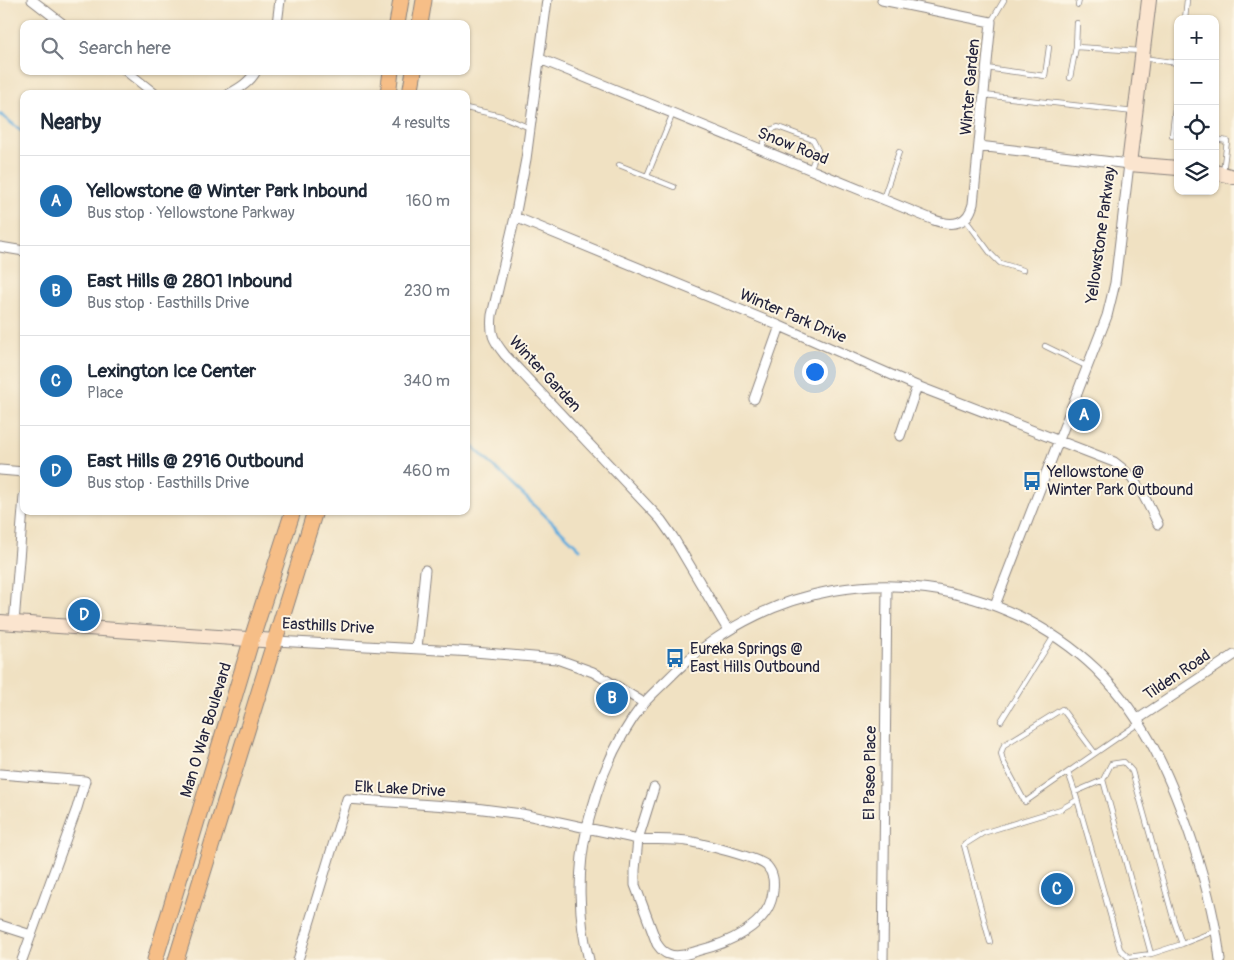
<!DOCTYPE html>
<meta charset="utf-8">
<style>
body{margin:0;font-family:Pangolin,sans-serif;background:#f6f6f7;color:#1f2937}
.controls{position:absolute;right:15px;top:15px;display:grid;overflow:hidden;border-radius:10px;box-shadow:0 1px 4px #0004}
.controls button{width:45px;height:45px;display:grid;place-items:center;padding:0;border:0;border-bottom:1px solid #e0e1e3;background:#fff;color:#1f2937;font:25px sans-serif}
.you{position:absolute;left:814px;top:371px;width:18px;height:18px;margin:-12px;border:4px solid #fff;border-radius:50%;background:#1a73e8;box-shadow:0 0 0 8px #1a73e833}
.badge{display:grid;place-items:center;width:32px;height:32px;border-radius:50%;background:#1f6fb2;color:#fff;font-size:16px;font-weight:700}
.pin{position:absolute;translate:-50% -50%;border:2px solid #fff;box-shadow:0 1px 5px #0006}
.list{margin:0;padding:0;list-style:none}
h2{display:flex;justify-content:space-between;align-items:center;height:65px;margin:0;padding:0 20px;font-size:21px}
h2 small{font-size:16px;font-weight:400;color:#747a83}
.list li{display:grid;grid-template-columns:32px 1fr auto;gap:15px;align-items:center;box-sizing:border-box;height:90px;padding:0 20px;border-top:1px solid #e0e1e3}
.list b{display:block;font-size:19px;white-space:nowrap}
.list p{margin:0;font-size:16px;white-space:nowrap;color:#747a83}
.list em{font-size:16px;font-style:normal;color:#747a83}
.icon{flex:none;width:28px;height:28px;fill:none;stroke:currentColor;stroke-width:2;stroke-linecap:round;stroke-linejoin:round}
.map{position:relative;flex:none;width:1234px;height:960px;overflow:hidden}
.search{position:absolute;background:#fff;box-shadow:0 1px 4px #0004;left:20px;top:20px;width:450px;height:55px;display:flex;align-items:center;gap:12px;box-sizing:border-box;padding:0 18px;border-radius:10px;color:#747a83;font-size:19px}
.panel{position:absolute;background:#fff;box-shadow:0 1px 4px #0004;left:20px;top:90px;width:450px;height:425px;border-radius:10px}
.map>svg:first-child{display:block}
.lines{fill:none;stroke-linecap:round;stroke-linejoin:round}
.stream{stroke:#64acdb;stroke-width:3}
.lane-casing{stroke:#89827e;stroke-width:6}
.street-casing{stroke:#89827e;stroke-width:11}
.secondary-casing{stroke:#89827e;stroke-width:16}
.primary-casing{stroke:#89827e;stroke-width:17}
.lane{stroke:#fff;stroke-width:4.5}
.street{stroke:#fff;stroke-width:9}
.secondary{stroke:#fbe5cf;stroke-width:14}
.primary{stroke:#f6be87;stroke-width:15}
.labels{text-anchor:middle;dominant-baseline:central;stroke-width:4;stroke-linejoin:round;paint-order:stroke}
.street-label{font-size:16px;fill:#22223b;stroke:#fcf5e5}
.poi-label{font-size:16px;fill:#22223b;stroke:#fcf5e5;text-anchor:start}
</style>
<div class="map">
<svg width="1234" height="960" viewBox="0 0 1234 960">
<rect width="100%" height="100%" fill="#fcf5e5"/>
<filter id="ink" filterUnits="userSpaceOnUse"><feTurbulence type="fractalNoise" baseFrequency=".02" numOctaves="2"/><feDisplacementMap in="SourceGraphic" scale="10" xChannelSelector="R" yChannelSelector="G"/><feConvolveMatrix kernelMatrix="1 2 1 2 8 2 1 2 1" color-interpolation-filters="sRGB"/></filter>
<filter id="wash" filterUnits="userSpaceOnUse"><feTurbulence type="fractalNoise" baseFrequency=".0096" numOctaves="4" result="noise"/><feDisplacementMap in="SourceGraphic" scale="20" xChannelSelector="R" yChannelSelector="G"/><feGaussianBlur stdDeviation="1.12" result="paint"/><feColorMatrix in="noise" values="0 0 0 0 0 0 0 0 0 0 0 0 0 0 0 0 0 1.4 0 .05"/><feComposite in="paint" operator="in"/></filter>
<g filter="url(#wash)">
<rect width="100%" height="100%" fill="#f0e1c2"/>
<g class="lines">
<path class="stream" d="M0,114L24,133
M466,440L580,549"/>
</g>
</g>
<g filter="url(#ink)">
<g class="lines">
<g class="lane-casing">
<path id="lane" d="M1078,5L1079,0
M1185,19L1187,0
M991,22L1004,0
M1077,23L1076,47L1141,51
M1143,58L1178,63
M986,68L1045,76L1049,47
M1070,78L1076,47
M1178,82L1172,135H1178
M984,95L1134,112
M466,108L501,116L530,128
M1215,139L1227,141L1223,172
M761,149L770,130L778,127L813,140L818,150L810,170
M619,165L674,187
M647,176L673,113
M883,199L899,152
M965,219L991,254L1000,263L1023,270
M1045,346L1088,367
M1001,721L1054,636
M1139,723L1068,772L1075,792L1103,780L1111,764L1124,762L1132,771L1174,921L1182,944L1215,931
M1068,772L1025,802L1003,761L1001,753L1004,745L1062,709L1095,753
M1075,792L1120,949L1128,957L1151,954L1103,780
M990,942L964,845L983,833L1061,809L1077,800
M1151,954L1182,944"/>
</g>
<g class="street-casing">
<path id="street" d="M32,0L63,24
M547,0L526,159L515,217L492,315C490,334 493,340 505,355L661,520L673,537L728,630
M277,24L280,0
M540,59L934,220C953,227 968,224 973,204L991,22L882,0
M126,71L155,94
M229,94C240,88 250,82 256,71
M979,146L1129,164L1115,283L1107,316L995,605
M515,217L780,326L917,386L1114,462C1138,479 1145,499 1158,524
M0,247L24,251
M754,399L780,326
M900,436L917,386
M0,470L24,472
M14,623L24,496
M276,641L474,652L557,659L593,672L644,703
M417,648L425,570
M1138,719L1234,655
M0,774L85,781L77,808L22,960
M638,839C654,840 671,839 687,841C700,843 759,858 767,866C774,874 774,882 773,891C770,926 726,944 697,951C688,954 677,958 668,954C662,952 660,948 657,944L635,885V870Z
M0,925L31,935
M298,960L347,799L475,808L522,814L638,839L654,788
M589,960C578,919 577,870 587,828C589,817 593,807 596,796C606,764 623,730 644,703C651,695 660,687 668,679C761,584 898,559 1019,616C1046,629 1074,648 1096,669C1147,720 1172,780 1194,847C1206,884 1216,921 1220,960
M883,960L887,586"/>
</g>
<g class="secondary-casing">
<path id="secondary" d="M1149,0L1129,164L1178,168
M1215,172L1234,177
M0,622L276,641"/>
</g>
<g class="primary-casing">
<path id="primary" d="M397,24L401,0
M420,24L424,0
M388,94L391,71
M410,94L414,71
M155,960L252,638L293,511
M176,960L315,511"/>
</g>
<use href="#lane" class="lane"/>
<use href="#street" class="street"/>
<use href="#secondary" class="secondary"/>
<use href="#primary" class="primary"/>
</g>
</g>
<defs>
<g id="bus-bare" transform="scale(1.5)"><path d="M-5-6H5V4H4V6H2V4H-2V6H-4V4H-5ZM-3.5-4V0h7V-4ZM-3.5 1.2v1.5H-2V1.2ZM2 1.2v1.5H3.5V1.2Z" fill="#1f6fb2" stroke="#fcf5e5" stroke-width="2.5" paint-order="stroke"/></g>
</defs>
<g fill-rule="evenodd">
<use href="#bus-bare" x="1032" y="481"/>
<use href="#bus-bare" x="675" y="658"/>
</g>
<g class="labels">
<g class="street-label">
<text transform="translate(970 87) rotate(-85)">Winter Garden</text>
<text transform="translate(793 146) rotate(22)">Snow Road</text>
<text transform="translate(1101 235) rotate(-82)">Yellowstone Parkway</text>
<text transform="translate(793 316) rotate(23)">Winter Park Drive</text>
<text transform="translate(545 374) rotate(47)">Winter Garden</text>
<text transform="translate(328 626) rotate(3)">Easthills Drive</text>
<text transform="translate(1177 675) rotate(-34)">Tilden Road</text>
<text transform="translate(206 730) rotate(-73)">Man O War Boulevard</text>
<text transform="translate(870 773) rotate(-89)">El Paseo Place</text>
<text transform="translate(400 789) rotate(3)">Elk Lake Drive</text>
</g>
<g class="poi-label">
<text x="1047" y="472">Yellowstone @<tspan x="1047" dy="18">Winter Park Outbound</tspan></text>
<text x="690" y="649">Eureka Springs @<tspan x="690" dy="18">East Hills Outbound</tspan></text>
</g>
</g>
</svg>
<div class="controls">
<button>+</button>
<button>−</button>
<button><svg class="icon" aria-label="locate" viewBox="0 0 24 24"><circle cx="12" cy="12" r="6"/><path d="M12 2v4M12 18v4M2 12h4M18 12h4"/></svg></button>
<button><svg class="icon" aria-label="layers" viewBox="0 0 24 24"><path d="M12 4l9 5-9 5-9-5zM3 14l9 5 9-5"/></svg></button>
</div>
<div class="you"></div>
<div class="pin badge" style="left:1084px;top:415px">A</div>
<div class="pin badge" style="left:612px;top:698px">B</div>
<div class="pin badge" style="left:1057px;top:889px">C</div>
<div class="pin badge" style="left:84px;top:615px">D</div>
<div class="search"><svg class="icon" aria-label="search" viewBox="0 0 24 24"><circle cx="10" cy="10" r="6"/><path d="M15 15l6 6"/></svg>Search here</div>
<section class="panel">
<h2>Nearby<small>4 results</small></h2>
<ul class="list">
<li><span class="badge">A</span><div><b>Yellowstone @ Winter Park Inbound</b><p>Bus stop · Yellowstone Parkway</p></div><em>160 m</em></li>
<li><span class="badge">B</span><div><b>East Hills @ 2801 Inbound</b><p>Bus stop · Easthills Drive</p></div><em>230 m</em></li>
<li><span class="badge">C</span><div><b>Lexington Ice Center</b><p>Place</p></div><em>340 m</em></li>
<li><span class="badge">D</span><div><b>East Hills @ 2916 Outbound</b><p>Bus stop · Easthills Drive</p></div><em>460 m</em></li>
</ul>
</section>
</div>
